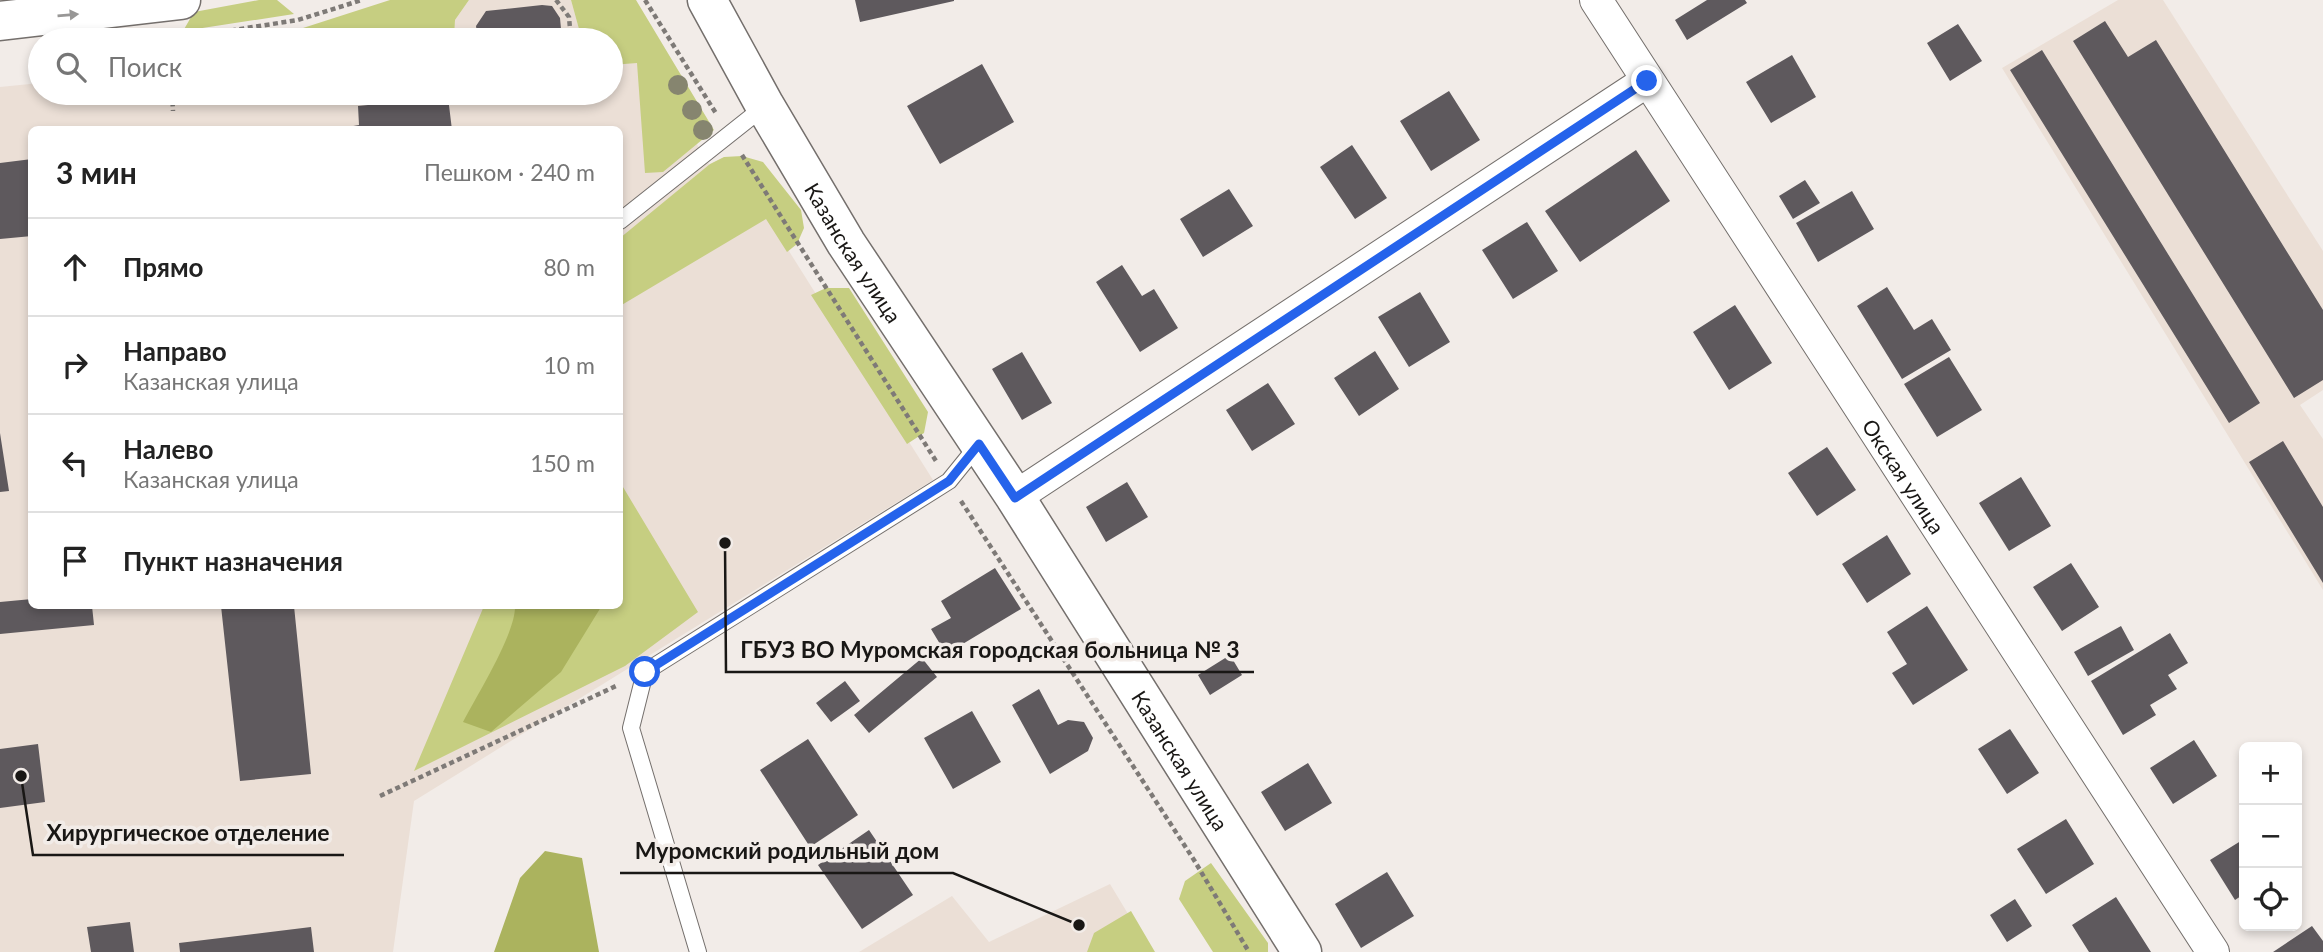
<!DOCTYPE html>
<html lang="ru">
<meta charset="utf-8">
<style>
body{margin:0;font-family:Lato,sans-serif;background:#f6f6f6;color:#222}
.controls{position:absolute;right:21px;bottom:21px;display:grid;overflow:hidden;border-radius:10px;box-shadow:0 4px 10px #0003}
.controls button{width:63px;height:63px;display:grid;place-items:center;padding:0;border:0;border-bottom:2px solid #e0e0e0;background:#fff;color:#222;font:35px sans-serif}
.stop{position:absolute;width:21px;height:21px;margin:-16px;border:5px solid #2563eb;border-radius:50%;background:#fff}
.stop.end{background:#2563eb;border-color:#fff;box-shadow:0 2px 7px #0008}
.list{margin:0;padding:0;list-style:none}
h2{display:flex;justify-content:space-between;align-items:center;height:91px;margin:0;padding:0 28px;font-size:30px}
h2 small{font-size:23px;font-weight:400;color:#767676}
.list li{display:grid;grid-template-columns:46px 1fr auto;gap:21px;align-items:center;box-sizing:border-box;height:98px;padding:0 28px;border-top:2px solid #e0e0e0}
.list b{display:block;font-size:26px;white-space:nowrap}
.list p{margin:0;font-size:23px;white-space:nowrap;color:#767676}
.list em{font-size:23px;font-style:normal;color:#767676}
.icon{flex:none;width:38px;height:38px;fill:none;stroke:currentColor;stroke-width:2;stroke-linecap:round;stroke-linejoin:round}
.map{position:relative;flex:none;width:2323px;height:952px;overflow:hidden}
.search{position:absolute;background:#fff;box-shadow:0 4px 10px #0003;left:28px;top:28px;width:595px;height:77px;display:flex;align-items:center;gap:18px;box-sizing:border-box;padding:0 24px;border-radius:38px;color:#767676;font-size:26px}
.panel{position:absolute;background:#fff;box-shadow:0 4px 10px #0003;left:28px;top:126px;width:595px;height:483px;border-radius:10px}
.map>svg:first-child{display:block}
.built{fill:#ebdfd6;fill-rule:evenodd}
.green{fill:#c6ce81}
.forest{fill:#abb35e}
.building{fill:#5e595d}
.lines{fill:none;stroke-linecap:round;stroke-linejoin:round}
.service-casing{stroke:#746f6c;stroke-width:18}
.minor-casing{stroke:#746f6c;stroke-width:34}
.tertiary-casing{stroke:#746f6c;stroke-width:41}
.secondary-casing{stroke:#746f6c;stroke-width:41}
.path{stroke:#7e7a77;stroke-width:4.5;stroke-dasharray:5 3.5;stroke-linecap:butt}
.service{stroke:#fff;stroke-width:16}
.minor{stroke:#fff;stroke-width:32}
.tertiary{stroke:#fff;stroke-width:38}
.secondary{stroke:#fff;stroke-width:38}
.tree{fill:#86856f}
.oneway{fill:#989796}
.route{stroke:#2563eb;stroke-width:9}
.labels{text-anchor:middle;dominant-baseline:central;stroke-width:7;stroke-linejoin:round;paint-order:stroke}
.street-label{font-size:21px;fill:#191715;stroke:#f2ece8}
.leader{fill:none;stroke:#191715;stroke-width:2.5}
.callout-dot{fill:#191715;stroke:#f2ece8;stroke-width:2.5}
.callout-label{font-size:23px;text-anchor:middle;font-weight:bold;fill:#191715;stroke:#f2ece8;stroke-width:7;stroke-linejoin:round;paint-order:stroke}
</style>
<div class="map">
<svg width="2323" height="952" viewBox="0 0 2323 952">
<rect width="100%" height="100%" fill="#f2ece8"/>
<path class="built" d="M469,0H571L582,40H454L455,20Z
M2118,0H2163L2323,251V390L2300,405L2323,439V590L2002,68Z
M653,35L690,133L720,182L765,213L933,480L414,801L393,952H0V87L40,83V93H611V40ZM32,130H620V606H32Z
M1110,884L1151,952H859L952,896L989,942Z"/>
<path class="green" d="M259,0H277L294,14L183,31L194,12Z
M390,0H469L455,20L454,40H222L303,28Z
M571,0H636L714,130L663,172L645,173L637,63L611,65V40H582Z
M742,156L763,162L801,210L804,228L797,244L787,252L766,219L620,306V238L710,164L724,157Z
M826,288H849L928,412L924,433L907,444L811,295Z
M620,482L698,612L625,666L414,771L484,606H620Z
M1211,863L1268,943V952H1213L1179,899L1185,881Z
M1131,911L1155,952H1087L1094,933Z"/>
<path class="forest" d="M515,606L601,607L561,672L491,732L463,722C477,695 516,633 515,606Z
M545,851L582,858L599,952H494L520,878Z"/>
<path class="building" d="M855,0H954V1L860,22Z
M1707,0H1745L1747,3L1687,40L1675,20Z
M542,5L552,6L560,18L562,40H478L476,26L486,11Z
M2105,21L2128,57L2156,40L2323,310V380L2294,398L2073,41Z
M1958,24L1982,61L1950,81L1927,43Z
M2042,50L2260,403L2229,423L2010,70Z
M1792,55L1816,97L1771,123L1746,82Z
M982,64L1014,122L940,164L907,106Z
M1449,91L1480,140L1431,171L1400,121Z
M448,97L452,130H331L359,125L358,106Z
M1352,145L1387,198L1355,219L1320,167Z
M1636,150L1670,201L1580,262L1545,211Z
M32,159V236L0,239V163Z
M1805,180L1820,203L1793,219L1779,196Z
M1229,189L1253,226L1203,257L1180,219Z
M1852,191L1874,229L1818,262L1796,223Z
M1527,222L1558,271L1513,299L1482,250Z
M1122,265L1142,296L1154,289L1178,328L1140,352L1096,282Z
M1887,287L1914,330L1932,319L1951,350L1902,379L1857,306Z
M1420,292L1450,342L1409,367L1378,317Z
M1735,305L1772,363L1729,390L1693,332Z
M1375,351L1399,389L1359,416L1334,378Z
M1022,352L1052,403L1022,420L992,369Z
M1949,357L1982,410L1937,437L1904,384Z
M1268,383L1295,424L1252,451L1226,410Z
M0,433L9,491L0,492Z
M2283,441L2323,507V583L2249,462Z
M1827,447L1856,490L1817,516L1788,473Z
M2021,477L2051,526L2009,551L1979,503Z
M1127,482L1148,517L1106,542L1086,507Z
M1887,535L1911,574L1867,603L1842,564Z
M2071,563L2099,607L2062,631L2033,587Z
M995,568L1021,609L946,654L931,629L951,618L941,601Z
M32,599V606H92L94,625L0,634V602Z
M221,606H294L311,774L240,781Z
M1927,606L1968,670L1913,705L1892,673L1907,664L1887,632Z
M2121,626L2134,650L2088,676L2074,652Z
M2170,633L2188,663L2168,675L2177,689L2150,705L2156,715L2123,735L2091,681Z
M1230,655L1242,675L1210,695L1198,675Z
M922,658L937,677L869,733L854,715Z
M845,681L860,701L831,722L816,703Z
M1039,689L1058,725L1068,720L1084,722L1093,738L1088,751L1050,774L1012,705Z
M972,711L1001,762L953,789L924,738Z
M2010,729L2039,773L2007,794L1978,749Z
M808,739L858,815L810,847L760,770Z
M2194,740L2217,776L2173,804L2150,768Z
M38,744L45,802L0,808V749Z
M1308,763L1332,803L1285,831L1261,792Z
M2066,819L2094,864L2046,894L2017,849Z
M869,830L913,895L862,929L818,865Z
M2244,839V894L2235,900L2210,860Z
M1387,872L1414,916L1361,948L1335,904Z
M2116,897L2151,952H2089L2072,925Z
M2015,899L2032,926L2007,942L1990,915Z
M130,922L134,952H91L87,927Z
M2312,926L2323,941V952H2273Z
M311,927L314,952H180L179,943Z"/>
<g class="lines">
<g class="service-casing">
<path id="service" d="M620,221L765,106
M698,952L631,728L645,672L949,481L979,444"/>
</g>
<g class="minor-casing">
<g id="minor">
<path id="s1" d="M1596,0L2213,952"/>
<path d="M1015,497L1647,81"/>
</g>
</g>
<g class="tertiary-casing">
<g id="tertiary">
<path id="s2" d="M707,0L765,106L846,243L1015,497L1302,952"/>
</g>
</g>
<g class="secondary-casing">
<path id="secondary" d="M0,21L181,0"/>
</g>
<path class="path" d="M556,0L569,17L571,40
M645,0L717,115
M189,37L298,20L362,0
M172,93L173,111
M576,93L577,99
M742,155L936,461
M961,501L1194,860L1249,952
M380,796L616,686"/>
<use href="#service" class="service"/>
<use href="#minor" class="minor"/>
<use href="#tertiary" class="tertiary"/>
<use href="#secondary" class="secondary"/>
</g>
<g class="tree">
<circle cx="678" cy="85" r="10"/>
<circle cx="692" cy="110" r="10"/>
<circle cx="703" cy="130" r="10"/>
</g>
<defs><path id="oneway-solid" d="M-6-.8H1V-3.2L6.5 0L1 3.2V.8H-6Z" transform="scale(1.75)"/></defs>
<use class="oneway" href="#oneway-solid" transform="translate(68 15) rotate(-5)"/>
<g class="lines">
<path class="route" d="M645,672L949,481L979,444L1015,498L1647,81"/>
</g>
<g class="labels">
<g class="street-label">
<text stroke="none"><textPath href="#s2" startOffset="292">Казанская улица</textPath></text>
<text stroke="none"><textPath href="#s1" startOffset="567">Окская улица</textPath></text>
<text stroke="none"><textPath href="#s2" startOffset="896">Казанская улица</textPath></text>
</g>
</g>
<path class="leader" d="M725 543L726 672H1254M21 776L33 855H344M1079 925L953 873H620"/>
<g class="callout-dot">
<circle cx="725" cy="543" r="7"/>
<circle cx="21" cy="776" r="7"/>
<circle cx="1079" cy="925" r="7"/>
</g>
<g class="callout-label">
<text x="990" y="658">ГБУЗ ВО Муромская городская больница № 3</text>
<text x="188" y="841">Хирургическое отделение</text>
<text x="787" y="859">Муромский родильный дом</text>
</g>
</svg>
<div class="controls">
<button>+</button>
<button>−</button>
<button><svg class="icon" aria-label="locate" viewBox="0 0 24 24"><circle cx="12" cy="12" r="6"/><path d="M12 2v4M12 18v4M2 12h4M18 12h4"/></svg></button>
</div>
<div class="stop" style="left:645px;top:672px"></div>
<div class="stop end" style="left:1647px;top:81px"></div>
<div class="search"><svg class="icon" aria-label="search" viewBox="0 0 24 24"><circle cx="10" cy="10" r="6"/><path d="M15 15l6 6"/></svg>Поиск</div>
<section class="panel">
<h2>3 мин<small>Пешком · 240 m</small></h2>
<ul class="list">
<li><svg class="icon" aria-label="ahead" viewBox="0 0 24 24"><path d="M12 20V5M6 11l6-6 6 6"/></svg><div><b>Прямо</b></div><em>80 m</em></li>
<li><svg class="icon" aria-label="right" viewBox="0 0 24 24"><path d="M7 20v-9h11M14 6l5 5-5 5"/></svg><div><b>Направо</b><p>Казанская улица</p></div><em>10 m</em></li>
<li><svg class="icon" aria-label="left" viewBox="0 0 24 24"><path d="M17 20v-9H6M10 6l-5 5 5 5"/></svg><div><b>Налево</b><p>Казанская улица</p></div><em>150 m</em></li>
<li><svg class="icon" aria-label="arrive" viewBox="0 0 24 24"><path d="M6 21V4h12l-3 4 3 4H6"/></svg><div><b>Пункт назначения</b></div></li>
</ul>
</section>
</div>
